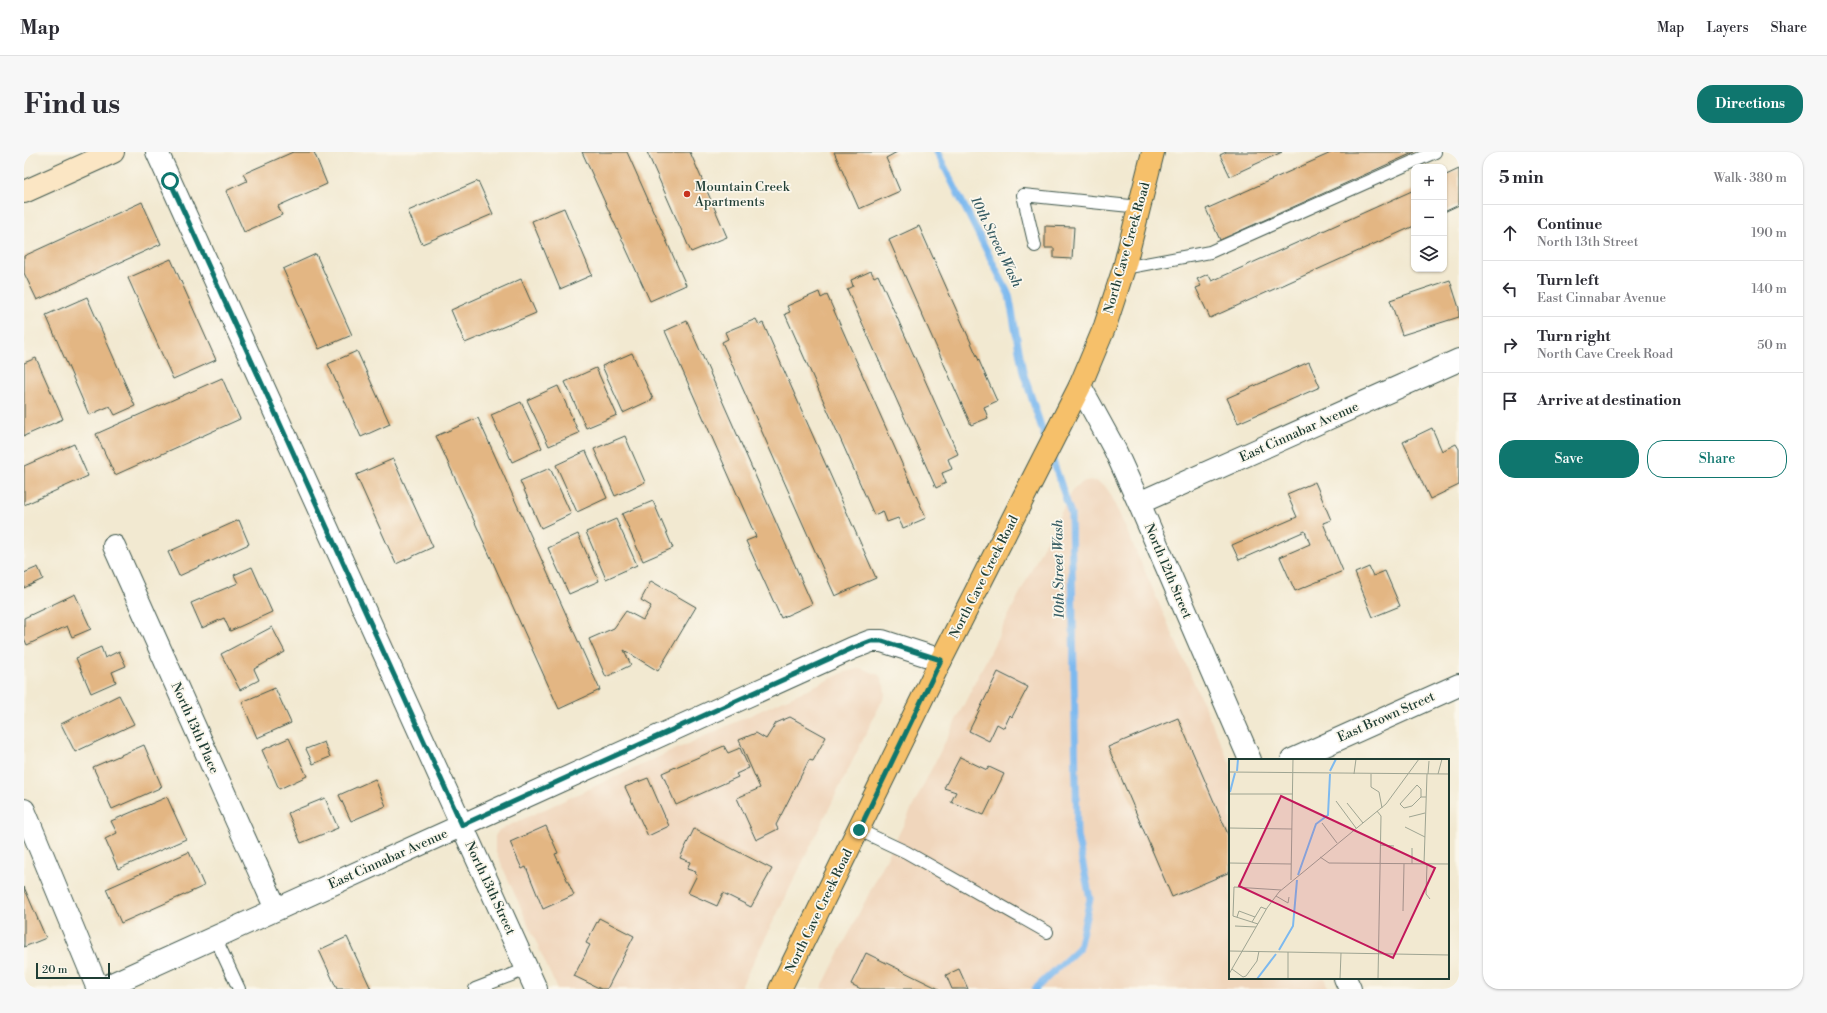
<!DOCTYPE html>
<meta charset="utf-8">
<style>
body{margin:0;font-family:"Libre Bodoni",serif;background:#f7f7f7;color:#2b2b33}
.controls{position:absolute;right:12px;top:12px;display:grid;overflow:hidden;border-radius:8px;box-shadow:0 1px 3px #0004}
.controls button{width:36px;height:36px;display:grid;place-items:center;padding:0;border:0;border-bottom:1px solid #e1e1e2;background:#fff;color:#2b2b33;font:20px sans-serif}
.scale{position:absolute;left:12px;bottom:10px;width:74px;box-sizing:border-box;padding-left:4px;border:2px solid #1f3d34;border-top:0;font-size:11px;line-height:14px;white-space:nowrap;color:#1f3d34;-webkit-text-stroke:3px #fbf7ec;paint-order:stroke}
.stop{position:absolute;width:12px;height:12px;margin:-9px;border:3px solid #0f766e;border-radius:50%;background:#fff}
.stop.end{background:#0f766e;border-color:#fff;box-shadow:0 1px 4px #0008}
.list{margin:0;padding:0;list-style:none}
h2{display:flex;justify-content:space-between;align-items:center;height:52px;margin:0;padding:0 16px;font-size:17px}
h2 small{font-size:13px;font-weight:400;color:#7c7c81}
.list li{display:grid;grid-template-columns:26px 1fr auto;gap:12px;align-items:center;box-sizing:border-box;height:56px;padding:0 16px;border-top:1px solid #e1e1e2}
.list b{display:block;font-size:15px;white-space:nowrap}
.list p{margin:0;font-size:13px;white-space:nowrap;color:#7c7c81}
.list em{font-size:13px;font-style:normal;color:#7c7c81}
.actions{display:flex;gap:8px;padding:12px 16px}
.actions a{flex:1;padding:9px 0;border:1px solid #0f766e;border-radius:16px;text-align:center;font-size:14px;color:#0f766e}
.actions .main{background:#0f766e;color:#fff}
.icon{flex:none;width:22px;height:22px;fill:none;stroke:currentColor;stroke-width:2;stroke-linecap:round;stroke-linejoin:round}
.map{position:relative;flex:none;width:1435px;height:837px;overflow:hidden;border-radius:16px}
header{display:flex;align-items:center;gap:24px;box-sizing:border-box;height:56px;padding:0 20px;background:#fff;border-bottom:1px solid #e1e1e2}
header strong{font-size:19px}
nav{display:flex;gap:22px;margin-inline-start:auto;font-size:14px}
.intro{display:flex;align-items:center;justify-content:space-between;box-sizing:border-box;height:96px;padding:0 24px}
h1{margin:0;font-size:28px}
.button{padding:10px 18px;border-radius:16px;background:#0f766e;color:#fff;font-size:14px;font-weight:700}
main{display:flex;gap:24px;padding:0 24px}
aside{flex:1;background:#fff;border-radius:16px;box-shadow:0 1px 3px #0004}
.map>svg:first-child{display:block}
.built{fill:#f0d6bc}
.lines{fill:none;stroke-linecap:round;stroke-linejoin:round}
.stream{stroke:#7db9ef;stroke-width:7}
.building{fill:#e3b683}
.lane-casing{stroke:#3f574c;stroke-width:14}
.street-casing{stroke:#3f574c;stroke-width:24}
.secondary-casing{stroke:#3f574c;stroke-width:24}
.primary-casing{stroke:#3f574c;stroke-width:24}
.lane{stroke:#fff;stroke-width:12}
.street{stroke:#fff;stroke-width:22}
.secondary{stroke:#fbe6c4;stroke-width:22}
.primary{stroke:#f6c06b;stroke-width:22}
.route{stroke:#0f766e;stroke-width:5}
.poi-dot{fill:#c8321e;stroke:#fbf7ec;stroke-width:1.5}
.labels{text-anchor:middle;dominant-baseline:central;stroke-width:3.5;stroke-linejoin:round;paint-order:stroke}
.poi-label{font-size:13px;fill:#1f3d34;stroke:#fbf7ec;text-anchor:start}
.street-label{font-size:13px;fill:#1f3d34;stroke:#fbf7ec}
.water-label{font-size:14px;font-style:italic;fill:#365c63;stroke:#fbf7ec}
.inset-river{fill:none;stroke:#7db9ef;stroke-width:2}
.inset-road{fill:none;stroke:#9ea492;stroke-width:1}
.view{fill:#c2185b;fill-opacity:0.15;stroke:#c2185b;stroke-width:2}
.inset-edge{fill:none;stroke:#1f3d34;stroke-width:2}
</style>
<header>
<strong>Map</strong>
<nav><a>Map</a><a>Layers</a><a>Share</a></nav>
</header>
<div class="intro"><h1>Find us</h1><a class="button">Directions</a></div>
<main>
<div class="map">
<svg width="1435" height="837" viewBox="0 0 1435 837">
<rect width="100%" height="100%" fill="#fbf7ec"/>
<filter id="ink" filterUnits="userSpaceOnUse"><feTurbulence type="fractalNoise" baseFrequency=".025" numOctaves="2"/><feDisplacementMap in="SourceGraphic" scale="8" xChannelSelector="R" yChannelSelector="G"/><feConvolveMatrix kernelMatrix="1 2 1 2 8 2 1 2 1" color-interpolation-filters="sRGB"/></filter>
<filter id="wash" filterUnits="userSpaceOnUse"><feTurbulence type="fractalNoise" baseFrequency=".012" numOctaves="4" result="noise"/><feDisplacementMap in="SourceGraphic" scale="16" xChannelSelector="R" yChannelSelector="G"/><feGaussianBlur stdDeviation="0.9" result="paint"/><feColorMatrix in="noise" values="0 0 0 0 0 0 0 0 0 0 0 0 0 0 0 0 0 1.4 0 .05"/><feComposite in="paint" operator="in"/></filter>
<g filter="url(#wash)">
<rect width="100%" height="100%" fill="#f2e9d1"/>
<path class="built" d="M1072,329L1081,334L1087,343L1206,612V826H1300L1305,837H797L1021,391L1050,336L1059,330Z
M837,516L855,523L860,534L861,543L716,837H533L471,698V684L475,678L821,520Z"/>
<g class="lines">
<path class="stream" d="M913,0L985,143L999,220L1022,289
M1011,837L1055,796L1066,747L1053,683L1047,362L1027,303"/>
</g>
<g id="blocks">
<path class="building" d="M269,0H290L303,32L254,54L258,63L220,80L202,39L223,29L219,22Z
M558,0H603L662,133L626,149Z
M623,0H666L703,85L667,100Z
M810,0H873L862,6L876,39L835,57Z
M1202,0H1258L1206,24L1196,3Z
M1309,0H1391L1196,88L1182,57Z
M1435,17V53L1420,60V24Z
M454,29L469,62L398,92L384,59Z
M1390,38V74L1186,166L1172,136L1177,134L1173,127L1184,122L1188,129Z
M118,50L137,92L13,148L0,121V104Z
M540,56L568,123L536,137L508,69Z
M895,74L973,249L960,255L964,266L947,273L865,88Z
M1021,74L1050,75L1048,107L1030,106V96H1021Z
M292,102L328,183L295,197L259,117Z
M147,107L192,208L149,227L104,126Z
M847,119L850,125L854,123L934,302L924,307L928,317L918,321L922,331L912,336L823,137L829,134L827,128Z
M497,127L512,161L441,191L427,158Z
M1426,128L1435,156V165L1378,183L1366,148Z
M795,140L797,146L803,143L902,366L879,376L874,366L863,370L859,359L850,363L761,162L766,160L763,154Z
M63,145L111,254L91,263L86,254L65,263L22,163Z
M732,167L735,173L739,171L852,426L811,444L698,190L704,187L701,180Z
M663,169L788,452L757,466L722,389L732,385L641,179Z
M333,199L366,272L337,285L304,212Z
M608,201L629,247L599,261L578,214Z
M12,206L39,267L0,284V211Z
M1285,210L1296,235L1214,271L1203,246Z
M572,216L593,263L562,276L541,230Z
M198,226L216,267L91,323L72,282Z
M534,234L555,281L525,294L503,248Z
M497,250L518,296L488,310L467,263Z
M454,266L576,538L535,557L412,284Z
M1408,276L1418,299L1432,292L1435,297V333L1406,347L1379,290Z
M601,284L621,330L591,344L570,297Z
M50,292L64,324L0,353V314Z
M562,299L583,346L553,360L532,313Z
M369,307L409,395L372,412L332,323Z
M526,316L547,362L517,376L496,329Z
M1291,330L1307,368L1299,371L1319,419L1271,439L1256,405L1286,392L1281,379L1215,408L1208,393L1273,365L1263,342Z
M629,349L649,396L619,409L598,362Z
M592,367L613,413L582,427L562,380Z
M215,368L225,392L155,424L144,400Z
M554,382L575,429L545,442L524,396Z
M14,415L19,427L0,436V421Z
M228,415L248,460L206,479L200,466L178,476L167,451L214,431L210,423Z
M1345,415L1349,424L1361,419L1376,454L1349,465L1331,421Z
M627,429L672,455L634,519L600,498L607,513L582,525L565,487L590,476L602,459L619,468L627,454L617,448Z
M51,442L67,477L48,485L43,474L3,493L0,486V466Z
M248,475L261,500L230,517L235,528L216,538L197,502Z
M77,495L81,506L95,499L102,514L88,520L92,530L67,541L52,506Z
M974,520L1004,535L988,565L986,563L980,576L973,572L965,589L945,579Z
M251,536L267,571L233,586L218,550Z
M95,543L110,572L51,600L37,572Z
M766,565L802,585L789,609L785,608L752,673L754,677L732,688L713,646L736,636L715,588L732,581L742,587L752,571Z
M1154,566L1206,687V720L1148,745L1084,595Z
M265,586L283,624L255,637L238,598Z
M300,590L306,605L289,612L282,597Z
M120,593L138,635L88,657L69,615Z
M700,594L704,601L716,596L725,616L712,622L714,625L652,653L638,621Z
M936,605L963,618L965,615L980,622L960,663L927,650L932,640L920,636Z
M624,626L645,674L624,684L601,635Z
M351,627L362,654L327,669L315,643Z
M143,645L162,687L94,717L81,687L93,681L87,669Z
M301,646L314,676L277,691L264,661Z
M522,674L534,701L531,702L550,743L519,757L502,715L498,717L486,690Z
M670,677L748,717L727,755L699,741L693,754L664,741L673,723L671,722L672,720L663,717L666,710L656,706Z
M165,700L180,734L97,771L82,737Z
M0,735L22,786L0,795Z
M575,766L610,784L583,837H577L550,824L566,793L562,791Z
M323,785L347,837H313L295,798Z
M842,801L915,837H837L827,832Z
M935,817L944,837H928L922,823Z"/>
</g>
</g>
<g filter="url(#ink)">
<use href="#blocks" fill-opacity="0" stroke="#3f574c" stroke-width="1"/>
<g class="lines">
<g class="lane-casing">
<path id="lane" d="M1011,94L999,43L1116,55
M1100,116L1186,100L1411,0
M835,678L882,700L1023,780
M191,785L215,837
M451,837L503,817"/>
</g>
<g class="street-casing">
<path id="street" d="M133,0L512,837
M1056,234L1091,298L1115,351L1226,608
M1115,351L1435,208
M90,394L252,757
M1268,608L1435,533
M0,658L74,837
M1321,826L1326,837
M77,837L829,496L847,489H858L917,508"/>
</g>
<g class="secondary-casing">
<path id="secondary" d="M0,40L89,0"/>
</g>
<g class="primary-casing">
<path id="primary" d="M756,837L917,508L1056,234L1081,174L1100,116L1129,0"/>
</g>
<use href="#lane" class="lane"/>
<use href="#street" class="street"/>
<use href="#secondary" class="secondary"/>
<use href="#primary" class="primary"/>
</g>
</g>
<g class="lines" filter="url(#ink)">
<path class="route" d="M146,29L438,673L829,496L847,489H858L917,508L835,678"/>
</g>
<circle class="poi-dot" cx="663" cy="42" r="4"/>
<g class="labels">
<g class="poi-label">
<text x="671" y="35">Mountain Creek<tspan x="671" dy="15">Apartments</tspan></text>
</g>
<g class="street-label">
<text transform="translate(1103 96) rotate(-74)">North Cave Creek Road</text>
<text transform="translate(1275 280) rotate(-24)">East Cinnabar Avenue</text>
<text transform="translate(1144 419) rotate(67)">North 12th Street</text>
<text transform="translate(960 425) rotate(-63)">North Cave Creek Road</text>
<text transform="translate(1362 565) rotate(-24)">East Brown Street</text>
<text transform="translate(171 576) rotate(66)">North 13th Place</text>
<text transform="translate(364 707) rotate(-24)">East Cinnabar Avenue</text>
<text transform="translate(466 736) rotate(65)">North 13th Street</text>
<text transform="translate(795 759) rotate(-64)">North Cave Creek Road</text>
</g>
<g class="water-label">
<text transform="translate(972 90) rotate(64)">10th Street Wash</text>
<text transform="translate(1035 417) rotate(-91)">10th Street Wash</text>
</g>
</g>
<g transform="translate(1205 607)">
<rect width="220" height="220" fill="#f2e9d1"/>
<path class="inset-river" d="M8,12L9,0M101,12L107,0M1,33L6,14M69,116L87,65L99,56L101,15M50,191L64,167L68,121M28,220L47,195"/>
<path class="inset-road" d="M0,13L220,15M125,15L127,0M142,15V28L150,33L153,49M199,15L200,2M209,15L213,0M0,35H64M192,38V30L188,26L171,45L175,49L183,47L192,38H197M107,42L127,69M118,44L134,64M148,52L152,57L149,220M180,58L196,54M93,64L108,84M176,68L196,78M0,69L63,70M151,86L165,87M91,98L100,104L220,105M0,104L62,105M183,105V89M195,105L198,15M198,105L197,135L201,140M62,121L64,0M47,137L59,144L60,138M174,152L175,105M8,158L10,152L26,158M23,163L32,148L37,150M29,165L4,157L5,128L52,131M6,167L27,168M0,192L220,196M3,210L14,218L17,217L28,202L30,192M0,215L38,149L50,133L157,45L190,0M59,220V193M111,220L112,194"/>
<path class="view" d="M52,37L206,109L164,199L10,127Z"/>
<rect width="220" height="220" class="inset-edge"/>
</g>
</svg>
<div class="controls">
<button>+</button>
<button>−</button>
<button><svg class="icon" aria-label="layers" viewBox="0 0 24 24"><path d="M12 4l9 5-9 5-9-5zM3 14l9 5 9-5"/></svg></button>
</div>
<div class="scale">20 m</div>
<div class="stop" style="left:146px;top:29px"></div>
<div class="stop end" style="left:835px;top:678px"></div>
</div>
<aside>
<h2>5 min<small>Walk · 380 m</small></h2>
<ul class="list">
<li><svg class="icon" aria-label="ahead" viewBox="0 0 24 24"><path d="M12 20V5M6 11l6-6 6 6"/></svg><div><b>Continue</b><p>North 13th Street</p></div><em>190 m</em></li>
<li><svg class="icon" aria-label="left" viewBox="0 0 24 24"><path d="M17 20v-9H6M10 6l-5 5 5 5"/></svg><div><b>Turn left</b><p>East Cinnabar Avenue</p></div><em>140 m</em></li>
<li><svg class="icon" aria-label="right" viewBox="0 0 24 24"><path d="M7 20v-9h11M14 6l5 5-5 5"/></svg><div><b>Turn right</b><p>North Cave Creek Road</p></div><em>50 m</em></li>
<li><svg class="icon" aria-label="arrive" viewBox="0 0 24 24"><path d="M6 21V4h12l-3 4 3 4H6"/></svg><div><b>Arrive at destination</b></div></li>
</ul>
<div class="actions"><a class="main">Save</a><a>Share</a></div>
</aside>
</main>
